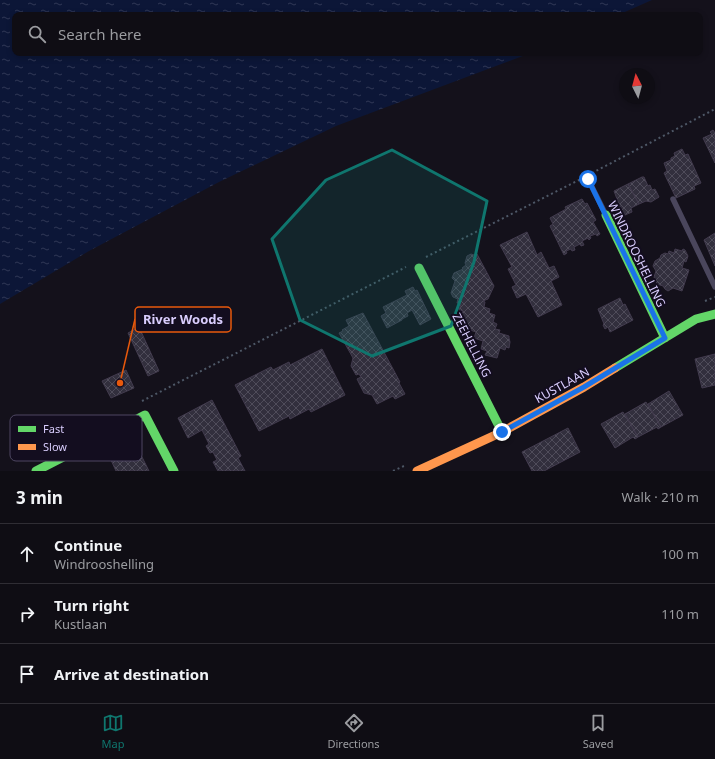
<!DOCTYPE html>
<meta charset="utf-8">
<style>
body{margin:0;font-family:"Noto Sans",sans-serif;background:#1d1b22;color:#f1f3f6}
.compass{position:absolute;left:619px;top:68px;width:36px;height:36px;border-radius:50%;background:#0f0d14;box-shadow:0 2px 6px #0003;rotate:354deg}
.stop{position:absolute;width:12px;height:12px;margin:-9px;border:3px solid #1a73e8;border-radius:50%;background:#fff}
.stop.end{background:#1a73e8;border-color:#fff;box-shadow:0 1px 4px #0008}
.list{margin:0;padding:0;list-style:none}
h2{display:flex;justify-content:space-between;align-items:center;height:52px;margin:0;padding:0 16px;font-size:17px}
h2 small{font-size:13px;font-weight:400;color:#9b9ca0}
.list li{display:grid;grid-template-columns:26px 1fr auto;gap:12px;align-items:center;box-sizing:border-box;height:60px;padding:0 16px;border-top:1px solid #2f2d34}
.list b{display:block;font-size:15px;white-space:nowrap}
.list p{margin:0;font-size:13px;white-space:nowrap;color:#9b9ca0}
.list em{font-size:13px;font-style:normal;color:#9b9ca0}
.icon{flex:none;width:22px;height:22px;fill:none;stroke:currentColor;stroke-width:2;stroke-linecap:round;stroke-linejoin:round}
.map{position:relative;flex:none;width:715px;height:471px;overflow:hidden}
.search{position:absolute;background:#0f0d14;box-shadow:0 2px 6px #0003;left:12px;right:12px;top:12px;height:44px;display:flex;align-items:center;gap:10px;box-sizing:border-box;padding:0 14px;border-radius:8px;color:#9b9ca0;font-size:15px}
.sheet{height:232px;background:#0f0d14}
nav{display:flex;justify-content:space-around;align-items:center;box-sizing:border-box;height:56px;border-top:1px solid #2f2d34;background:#0f0d14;font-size:11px;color:#9b9ca0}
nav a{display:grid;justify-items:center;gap:2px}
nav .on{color:#0f766e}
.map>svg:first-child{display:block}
.water{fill:url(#water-ripples)}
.building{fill:url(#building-cross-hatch);stroke:#423b4e}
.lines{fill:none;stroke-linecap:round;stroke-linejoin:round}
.path{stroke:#4e5867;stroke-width:2;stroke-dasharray:2 3;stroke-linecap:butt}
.lane{stroke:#4a465c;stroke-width:5.5}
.fast{stroke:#63d668;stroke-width:9}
.slow{stroke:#ff974d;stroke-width:9}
.route{stroke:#1a73e8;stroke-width:5}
.marked{fill:#0f766e;fill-opacity:0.2;stroke:#0f766e;stroke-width:3;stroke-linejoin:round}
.labels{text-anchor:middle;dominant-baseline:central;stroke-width:4;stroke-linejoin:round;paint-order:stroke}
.street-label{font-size:12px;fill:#d9cdfd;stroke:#130d1f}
.key{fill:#130d1f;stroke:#4e4762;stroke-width:1}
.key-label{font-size:11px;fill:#d9cdfd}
.leader{fill:none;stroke:#e8590c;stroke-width:1.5}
.callout-dot{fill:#e8590c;stroke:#130d1f;stroke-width:1.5}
.callout{fill:#130d1f;stroke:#e8590c;stroke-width:1.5}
.callout-label{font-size:13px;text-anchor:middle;font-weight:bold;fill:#d9cdfd}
</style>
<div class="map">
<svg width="715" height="471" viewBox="0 0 715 471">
<defs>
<pattern id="water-ripples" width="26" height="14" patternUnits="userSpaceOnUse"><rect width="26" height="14" fill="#0c1637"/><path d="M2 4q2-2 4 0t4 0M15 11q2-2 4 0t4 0" fill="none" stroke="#2f3755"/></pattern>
<pattern id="building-cross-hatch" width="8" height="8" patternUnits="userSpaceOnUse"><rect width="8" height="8" fill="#322f3d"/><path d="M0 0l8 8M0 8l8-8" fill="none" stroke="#4f4c5a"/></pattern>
</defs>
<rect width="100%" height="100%" fill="#14111b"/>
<path class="water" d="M0,0H652L618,15H15V53H531L336,126L219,182L89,251L0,304Z"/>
<path class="building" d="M713,130L715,133V163L703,138L712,134L710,132Z
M682,149L685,155L688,154L701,183L694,186L695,189L676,198L664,173L667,171L664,163L671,160V158L675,156L674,153Z
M642,177H644L648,186L650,185L652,190L655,189L659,197L651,202L646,201L639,204L628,184Z
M628,184L639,204L631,208L632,212L618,218L614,210L620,207L614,191Z
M582,199L585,204L587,203L596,220L593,222L600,234L597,236L596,234L590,236L591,238L589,240L588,238L582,241L584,245L581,246L580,244L574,247L575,250L572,251L571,249L566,251L567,253L564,255L550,226L553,224L550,218L566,209L565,207Z
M527,232L537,255L541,252L549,268L554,266L559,277L551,281L562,305L538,317L526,294L517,298L512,287L516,285L508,269L512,267L500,245Z
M715,233V266L704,240Z
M675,249L682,251L683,249L685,250L688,256L686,262L684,261L682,268L689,270L682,291L673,288L668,291L665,289L663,286L657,284L654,277L656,271L653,266L655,261L660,258L661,255L665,253L668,254L669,251L674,253Z
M471,254L474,255L477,254L494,286L488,299L483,301L485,302L484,307L490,309L489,313L495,315L493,322L497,324L495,329L500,330L499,333L509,336V338L510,342L509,348L506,347L505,350L500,348L497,358L485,355L487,351L481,349L483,341L474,338L476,332L470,330L462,314L463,311L459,310L461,304L457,303L458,299L453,297L451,293L455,281L452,278L454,273L463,269L462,268L466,265L465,263L467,256Z
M413,287L415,291L417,290L431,319L420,325L412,310L407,313L408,316L402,319V320L387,328L381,316L386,313L383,307L407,295L405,291Z
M620,298L623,305L625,304L633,320L610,332L608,327L605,329L603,325L604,324L598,309Z
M363,313L400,382L399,383L405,394L395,399L393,396L377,404L372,395L364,393L357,379L361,377L359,374L356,375L351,366L353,358L339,333L343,331L342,330L349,326L346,320Z
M139,327L159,371L148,376L128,333Z
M322,349L345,395L311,412L309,409L290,419L289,416L259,431L235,385L271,367L273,370L289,362L290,365Z
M715,354V385L702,388L695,359Z
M126,370L134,388L111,398L102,381Z
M669,391L683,415L661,427L648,404Z
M212,400L241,456L238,458L245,471H218L213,462L217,460L213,452L210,453L206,446L209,444L202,430L188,438L178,418Z
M646,402L661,427L658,429L657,427L638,437L625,414Z
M623,412L638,437L635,439L633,437L615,448L601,424Z
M568,428L580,452L544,471H532L522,452Z
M137,447L149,471H116L111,460L122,454L121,452L125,450L126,452Z"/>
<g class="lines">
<path class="path" d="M592,173L715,109
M426,257L581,179
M705,301L715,297
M142,401L406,267
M393,471L404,466"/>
<path class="lane" d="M588,179L605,213
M673,199L715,287"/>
<path class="fast" d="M606,215L665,338
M419,268L502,432
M615,368L696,319L715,314
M36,471L145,415L174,471"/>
<path class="slow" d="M417,471L502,432L584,387L615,368"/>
</g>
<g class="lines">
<path class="route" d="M502,432L584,387L665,338L588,179"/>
</g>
<path class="marked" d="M392,150L487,201L474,262L451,326L372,356L300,320L272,239L326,180Z"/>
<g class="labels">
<g class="street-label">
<text transform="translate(637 254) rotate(64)">WINDROOSHELLING</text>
<text transform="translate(472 345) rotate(63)">ZEEHELLING</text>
<text transform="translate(562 385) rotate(-29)">KUSTLAAN</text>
</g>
</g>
<rect x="10" y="415" width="132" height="46" rx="6" class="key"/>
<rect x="18" y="426" width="18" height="6" fill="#63d668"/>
<rect x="18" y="444" width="18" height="6" fill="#ff974d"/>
<g class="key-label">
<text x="43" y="433">Fast</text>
<text x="43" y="451">Slow</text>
</g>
<path class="leader" d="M120 383L135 319"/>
<circle class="callout-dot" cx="120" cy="383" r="4"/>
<rect class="callout" x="135" y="307" width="96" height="25" rx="4"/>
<g class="callout-label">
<text x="183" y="324">River Woods</text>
</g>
</svg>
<svg class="compass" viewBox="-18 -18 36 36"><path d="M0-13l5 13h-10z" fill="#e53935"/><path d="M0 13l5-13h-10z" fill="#9b9ca0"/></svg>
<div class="stop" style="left:588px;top:179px"></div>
<div class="stop end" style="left:502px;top:432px"></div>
<div class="search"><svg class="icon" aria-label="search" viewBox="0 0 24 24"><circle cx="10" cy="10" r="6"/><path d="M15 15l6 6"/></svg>Search here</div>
</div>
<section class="sheet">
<h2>3 min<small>Walk · 210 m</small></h2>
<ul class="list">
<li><svg class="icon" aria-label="ahead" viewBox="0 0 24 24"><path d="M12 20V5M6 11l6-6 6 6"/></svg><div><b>Continue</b><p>Windrooshelling</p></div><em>100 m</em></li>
<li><svg class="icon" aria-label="right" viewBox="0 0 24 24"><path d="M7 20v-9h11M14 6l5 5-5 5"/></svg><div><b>Turn right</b><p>Kustlaan</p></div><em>110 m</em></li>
<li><svg class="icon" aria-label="arrive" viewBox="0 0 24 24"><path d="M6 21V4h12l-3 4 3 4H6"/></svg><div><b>Arrive at destination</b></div></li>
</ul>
</section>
<nav>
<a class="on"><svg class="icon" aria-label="map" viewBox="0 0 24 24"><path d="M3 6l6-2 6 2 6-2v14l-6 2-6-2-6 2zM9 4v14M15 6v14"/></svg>Map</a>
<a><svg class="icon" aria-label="directions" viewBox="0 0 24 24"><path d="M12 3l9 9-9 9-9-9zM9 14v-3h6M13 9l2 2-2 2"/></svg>Directions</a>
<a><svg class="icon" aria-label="saved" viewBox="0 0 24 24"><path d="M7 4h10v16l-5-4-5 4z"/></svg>Saved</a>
</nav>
